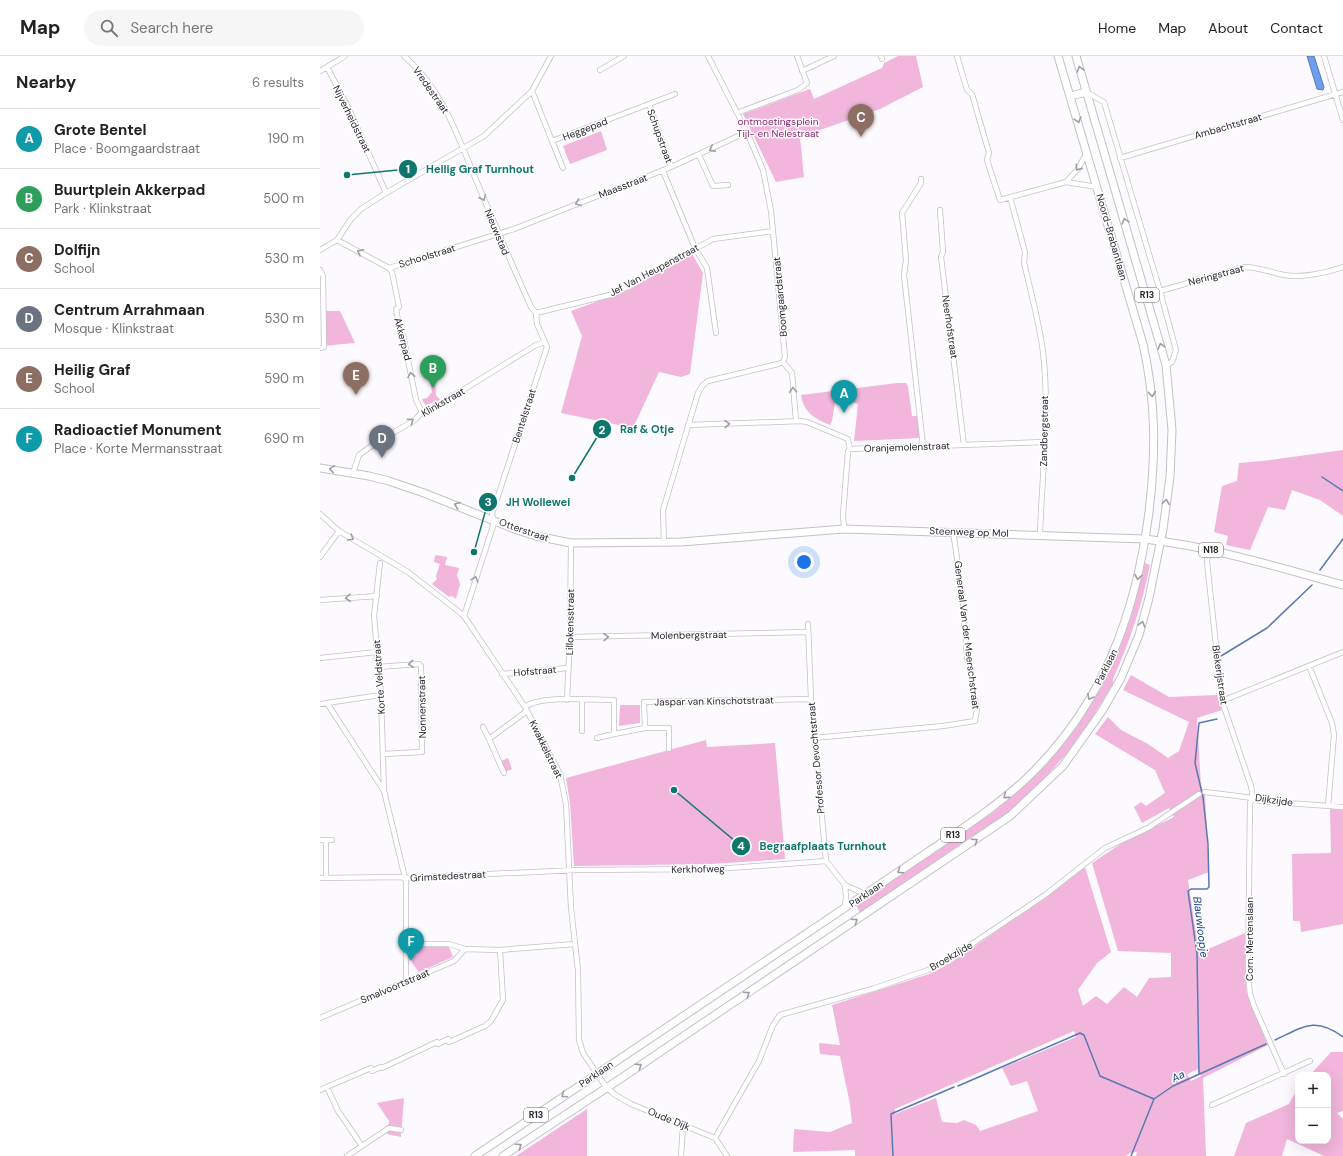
<!DOCTYPE html>
<meta charset="utf-8">
<style>
body{margin:0;font-family:"DM Sans",sans-serif;background:#f6f6f6;color:#222}
.controls{position:absolute;right:12px;bottom:12px;display:grid;overflow:hidden;border-radius:8px;box-shadow:0 4px 16px #0002}
.controls button{width:36px;height:36px;display:grid;place-items:center;padding:0;border:0;border-bottom:1px solid #e0e0e0;background:#fff;color:#222;font:20px sans-serif}
.you{position:absolute;left:484px;top:506px;width:14px;height:14px;margin:-10px;border:3px solid #fff;border-radius:50%;background:#1a73e8;box-shadow:0 0 0 6px #1a73e833}
.badge{display:grid;place-items:center;width:26px;height:26px;border-radius:50%;background:#a74312;color:#fff;font-size:13px;font-weight:700}
.pin{position:absolute;translate:-50% -33px;filter:drop-shadow(0 1px 2px #0008)}
.pin::after{content:'';position:absolute;top:21px;width:14px;height:12px;background:inherit;clip-path:polygon(0 0,100% 0,50% 100%)}
.list{margin:0;padding:0;list-style:none}
h2{display:flex;justify-content:space-between;align-items:center;height:52px;margin:0;padding:0 16px;font-size:17px}
h2 small{font-size:13px;font-weight:400;color:#767676}
.list li{display:grid;grid-template-columns:26px 1fr auto;gap:12px;align-items:center;box-sizing:border-box;height:60px;padding:0 16px;border-top:1px solid #e0e0e0}
.list b{display:block;font-size:15px;white-space:nowrap}
.list p{margin:0;font-size:13px;white-space:nowrap;color:#767676}
.list em{font-size:13px;font-style:normal;color:#767676}
.icon{flex:none;width:22px;height:22px;fill:none;stroke:currentColor;stroke-width:2;stroke-linecap:round;stroke-linejoin:round}
.map{position:relative;flex:none;width:1023px;height:1100px;overflow:hidden}
header{display:flex;align-items:center;gap:24px;box-sizing:border-box;height:56px;padding:0 20px;background:#fff;border-bottom:1px solid #e0e0e0}
header strong{font-size:19px}
nav{display:flex;gap:22px;margin-inline-start:auto;font-size:14px}
.search{width:280px;height:36px;background:#f6f6f6;display:flex;align-items:center;gap:10px;box-sizing:border-box;padding:0 14px;border-radius:22px;color:#767676;font-size:15px}
main{display:flex}
aside{flex:1;background:#fff}
.map>svg:first-child{display:block}
.green{fill:#f2b5dc;fill-rule:evenodd}
.water{fill:#6d9ded;stroke:#5879b2}
.lines{fill:none;stroke-linecap:round;stroke-linejoin:round}
.stream{stroke:#5879b2;stroke-width:1.5}
.street-casing{stroke:#c3c1c8;stroke-width:6}
.secondary-casing{stroke:#c3c1c8;stroke-width:9}
.primary-casing{stroke:#c3c1c8;stroke-width:9}
.street{stroke:#fff;stroke-width:4.5}
.secondary{stroke:#fff;stroke-width:7}
.primary{stroke:#fff;stroke-width:7}
.oneway{stroke:#9e9d9f}
.labels{text-anchor:middle;dominant-baseline:central;stroke-width:3;stroke-linejoin:round;paint-order:stroke}
.shield{fill:#fff;stroke:#686769;stroke-width:1}
.shield-label{font-size:9px;font-weight:bold;fill:#272629}
.street-label{font-size:10px;fill:#272629;stroke:#fff}
.park-label{font-size:10px;fill:#8e2671;stroke:#fff}
.water-label{font-size:11px;font-style:italic;fill:#123d84;stroke:#fff}
.leader{fill:none;stroke:#0f766e;stroke-width:1.5}
.callout-dot{fill:#0f766e;stroke:#fff;stroke-width:1.5}
.mark-label{font-size:12px;text-anchor:middle;font-weight:bold;fill:#fff}
.callout-label{font-size:11px;text-anchor:middle;font-weight:bold;fill:#0f766e;stroke:#fff;stroke-width:3;stroke-linejoin:round;paint-order:stroke}
</style>
<header>
<strong>Map</strong>
<div class="search"><svg class="icon" aria-label="search" viewBox="0 0 24 24"><circle cx="10" cy="10" r="6"/><path d="M15 15l6 6"/></svg>Search here</div>
<nav><a>Home</a><a>Map</a><a>About</a><a>Contact</a></nav>
</header>
<main>
<aside>
<h2>Nearby<small>6 results</small></h2>
<ul class="list">
<li><span class="badge" style="background:#0f9aa8">A</span><div><b>Grote Bentel</b><p>Place · Boomgaardstraat</p></div><em>190 m</em></li>
<li><span class="badge" style="background:#2e9e5b">B</span><div><b>Buurtplein Akkerpad</b><p>Park · Klinkstraat</p></div><em>500 m</em></li>
<li><span class="badge" style="background:#8d6e63">C</span><div><b>Dolfijn</b><p>School</p></div><em>530 m</em></li>
<li><span class="badge" style="background:#6b7280">D</span><div><b>Centrum Arrahmaan</b><p>Mosque · Klinkstraat</p></div><em>530 m</em></li>
<li><span class="badge" style="background:#8d6e63">E</span><div><b>Heilig Graf</b><p>School</p></div><em>590 m</em></li>
<li><span class="badge" style="background:#0f9aa8">F</span><div><b>Radioactief Monument</b><p>Place · Korte Mermansstraat</p></div><em>690 m</em></li>
</ul>
</aside>
<div class="map">
<svg width="1023" height="1100" viewBox="0 0 1023 1100">
<rect width="100%" height="100%" fill="#fcfafe"/>
<path class="green" d="M578,0H596L603,31L560,53L480,81L484,121L456,126L423,58L490,33L494,43L562,12L564,7Z
M281,75L287,94L250,108L243,90Z
M372,198L383,217L370,318L361,321L339,316L313,372L241,357L262,280L251,255L308,234Z
M1,255H20L35,287L2,290Z
M115,322L116,339L120,344L105,349L102,343L107,342L112,336L110,323Z
M577,327H586L588,331L592,360H599L600,382L534,385L538,348L516,340L512,365L510,369C494,362 484,357 481,339Z
M1023,394V460L1000,444L972,434L965,454L948,451L930,494L906,489L908,480L894,476L902,430L917,425L919,407L942,405Z
M115,499L127,501L125,509L139,512L137,519L140,528L136,543L132,540L129,541L112,528L117,523L116,520L120,508L114,506Z
M825,507L830,509C822,549 810,585 793,623V628L764,675L749,695L713,735L690,756L540,857L536,849L673,756L703,731L728,706L749,679L790,614L810,564Z
M811,619L849,641L897,639L902,654L877,662L881,730L885,738L889,816L868,824L879,897L925,877V920L927,938L948,989L883,1022L886,1100H816L817,1096L810,1097L806,1100H535V1094L473,1096L474,1073L510,1076L532,1067L530,1048L520,1000L500,998L499,987L520,989L512,949L609,918L629,908L726,841L765,811L791,896L777,907L758,934L763,950L776,940L787,948L804,931L817,941L829,922L851,921V897L798,895L772,807L805,785L854,761L849,752L822,767L814,751L821,746L826,750L845,737L835,714L775,678L788,661L801,674L828,688L848,702L859,695L869,666L803,634ZM754,975L756,981L682,1012L691,1030L707,1025L718,1055L660,1075L656,1069L644,1064L637,1067L622,1066L616,1042L575,1058V1053ZM878,1013L881,1020L871,1025L867,1018Z
M300,649H320V667L299,670Z
M386,684L387,691L455,687L465,803L391,808L254,810L250,747L246,722Z
M188,702L192,713L185,716L181,705Z
M1010,753L1023,754V868L981,876L980,865H973L972,798L1011,797Z
M93,891H129L133,901L99,916L92,907Z
M1011,996H1023V1055L1017,1057L1023,1063V1100H1004L967,1083L962,1100H914L926,1067L969,1048L978,1032V1085H1008V1019H990Z
M84,1042L81,1081L67,1078L69,1065L57,1047Z
M267,1053V1100H196Z"/>
<path class="water" d="M987,0H994L1004,31L1003,34L997,33Z"/>
<g class="lines">
<path class="stream" d="M1002,421L1023,435
M1000,514L1023,483
M901,600L947,572L992,529
M955,984C983,971 995,960 1023,981
M879,1018L877,898L868,835L871,833H887L889,831L888,788L883,741L875,707L879,667L897,663
M638,1030L760,977L764,979L780,1020L834,1043
M573,1100L571,1058L634,1031
M811,1100L834,1043L853,1030L946,988"/>
<g class="street-casing">
<path id="street" d="M84,0C124,34 139,84 159,131C176,171 193,211 211,251L216,257
M561,0L562,3
M637,0L647,34L652,38L669,97L667,104L680,144L746,126L777,131
M1004,0L1023,64
M7,11L29,53L66,137
M280,14L304,0
M0,15L25,0
M482,15L514,0
M212,35L232,85L329,48
M766,36L784,46L840,235L856,294L852,306L846,309
M417,57L478,34L487,27L477,0
M232,85L243,112
M379,99L393,130L408,129
M800,102L1023,36
M351,111L329,48L355,38
M343,115L375,192L387,212L396,277
M601,123V127L582,157L586,204L584,219L603,390
M746,126L758,113L767,96
M690,141L705,196L704,207C711,236 719,266 723,296C730,356 722,418 720,478
M620,154L623,196L621,201L644,389
M17,184L69,212L72,216L79,251L76,253L80,276L83,279L96,344L102,356
M0,194L17,184L31,163L41,153L66,137L164,80L212,35L231,0
M69,212L194,173L351,111L427,76
M0,214L3,220L4,291L0,292
M840,235L924,211C938,211 950,216 964,219C982,222 1006,217 1023,211
M216,257L294,238L393,183L453,175
M463,306L472,317L476,365
M368,369L481,365L487,366L528,383L530,393
M530,393L725,386
M33,417L39,399L57,386L95,364L102,356L112,353L216,289L225,286
M0,458L19,475L88,516L138,555L144,560L205,651L240,718L246,748L251,852L258,914L259,984L263,997L286,1031L294,1038L311,1048L395,1082L407,1100
M524,473L523,459L528,395L530,393
M344,486L343,454L378,337L383,329L388,325L458,308L463,306L465,301L451,155L443,114L427,76L388,0
M888,493L887,506L902,645L931,730L933,742L930,747L928,920L930,938L934,950L964,1018
M0,501L19,475
M60,507L54,560L61,639L64,734
M0,544L57,540
M144,560L174,467L172,458L227,291L217,268L216,257
M488,568L491,643L506,805L525,829L545,838
M250,581L488,576
M0,602L57,596
M989,610L1012,667L1014,679L1008,750
M58,611L99,608L101,610L102,696L63,698
M182,618L248,612
M247,644L250,581L251,487
M902,645L1023,596
M7,647L64,735L86,826V925
M0,648L61,639
M205,651C221,639 272,644 294,644V678L277,682
M163,671L169,683
M325,672H349V693
M262,675V644
M294,678L325,672L324,646L491,643
M494,682L623,670L655,665L657,654L647,600L642,537L633,475
M184,717L169,683L207,655
M885,736L933,742L940,745L1023,751
M0,784H12
M6,821V784
M0,822L80,821L85,822L257,814L396,813L506,805
M524,853L526,842L525,829
M86,888H129L145,893L180,894L255,888
M0,962L134,905L145,893
M7,1031L18,1055L42,1090
M0,1034L51,1012L52,1015L61,1011L62,1012L117,986L118,988L128,983L129,986L165,970L171,965L183,944L180,894
M892,1049L990,1005
M395,1082L439,1005L453,969L460,959L552,933L608,914L625,906L725,839L785,792L828,772L879,738
M27,1100L69,1072L81,1074
M361,1100L363,1069"/>
</g>
<g class="secondary-casing">
<path id="secondary" d="M0,412L49,420L69,425L104,437L197,474L216,480L251,487L361,486L524,473L825,483"/>
</g>
<g class="primary-casing">
<path id="primary" d="M751,40L766,36
M825,483C893,491 957,511 1023,529
M155,1100L608,796C642,773 677,750 707,722C783,649 816,558 829,456C836,397 836,346 823,288L738,0
M183,1100L303,1021L690,760L743,710L782,655L801,622L819,579L829,542L843,473L850,421L852,374L846,309L756,0"/>
</g>
<use href="#street" class="street"/>
<use href="#secondary" class="secondary"/>
<use href="#primary" class="primary"/>
</g>
<defs><path id="oneway-chevron" d="M-2-3.5L2.5 0L-2 3.5" fill="none" stroke-width="1.6" stroke-linecap="round" stroke-linejoin="round"/></defs>
<g class="oneway">
<use href="#oneway-chevron" transform="translate(760 13) rotate(-106)"/>
<use href="#oneway-chevron" transform="translate(758 64) rotate(74)"/>
<use href="#oneway-chevron" transform="translate(392 93) rotate(154)"/>
<use href="#oneway-chevron" transform="translate(758 112) rotate(125)"/>
<use href="#oneway-chevron" transform="translate(163 142) rotate(67)"/>
<use href="#oneway-chevron" transform="translate(258 147) rotate(159)"/>
<use href="#oneway-chevron" transform="translate(805 165) rotate(-106)"/>
<use href="#oneway-chevron" transform="translate(40 196) rotate(-152)"/>
<use href="#oneway-chevron" transform="translate(841 290) rotate(-106)"/>
<use href="#oneway-chevron" transform="translate(91 319) rotate(-101)"/>
<use href="#oneway-chevron" transform="translate(473 334) rotate(-93)"/>
<use href="#oneway-chevron" transform="translate(832 338) rotate(85)"/>
<use href="#oneway-chevron" transform="translate(91 365) rotate(-34)"/>
<use href="#oneway-chevron" transform="translate(407 368) rotate(-1)"/>
<use href="#oneway-chevron" transform="translate(12 413) rotate(-171)"/>
<use href="#oneway-chevron" transform="translate(846 446) rotate(-83)"/>
<use href="#oneway-chevron" transform="translate(137 449) rotate(-159)"/>
<use href="#oneway-chevron" transform="translate(31 482) rotate(31)"/>
<use href="#oneway-chevron" transform="translate(818 521) rotate(100)"/>
<use href="#oneway-chevron" transform="translate(155 523) rotate(-74)"/>
<use href="#oneway-chevron" transform="translate(28 542) rotate(175)"/>
<use href="#oneway-chevron" transform="translate(822 568) rotate(-73)"/>
<use href="#oneway-chevron" transform="translate(286 581) rotate(-1)"/>
<use href="#oneway-chevron" transform="translate(91 608) rotate(175)"/>
<use href="#oneway-chevron" transform="translate(770 641) rotate(119)"/>
<use href="#oneway-chevron" transform="translate(686 740) rotate(139)"/>
<use href="#oneway-chevron" transform="translate(655 785) rotate(-34)"/>
<use href="#oneway-chevron" transform="translate(580 815) rotate(146)"/>
<use href="#oneway-chevron" transform="translate(535 865) rotate(-34)"/>
<use href="#oneway-chevron" transform="translate(427 938) rotate(-34)"/>
<use href="#oneway-chevron" transform="translate(319 1010) rotate(-34)"/>
<use href="#oneway-chevron" transform="translate(244 1039) rotate(146)"/>
<use href="#oneway-chevron" transform="translate(199 1090) rotate(-34)"/>
</g>
<g class="labels">
<g class="shield">
<rect x="815" y="232" width="24" height="14" rx="3"/>
<rect x="879" y="487" width="24" height="14" rx="3"/>
<rect x="621" y="772" width="24" height="14" rx="3"/>
<rect x="204" y="1052" width="24" height="14" rx="3"/>
</g>
<g class="shield-label">
<text x="827" y="239">R13</text>
<text x="891" y="494">N18</text>
<text x="633" y="779">R13</text>
<text x="216" y="1059">R13</text>
</g>
<g class="street-label">
<text transform="translate(111 34) rotate(55)">Vredestraat</text>
<text transform="translate(32 63) rotate(64)">Nijverheidstraat</text>
<text transform="translate(908 70) rotate(-16)">Ambachtstraat</text>
<text transform="translate(265 73) rotate(-21)">Heggepad</text>
<text transform="translate(340 80) rotate(70)">Schupstraat</text>
<text transform="translate(303 130) rotate(-21)">Maasstraat</text>
<text transform="translate(177 176) rotate(67)">Nieuwstad</text>
<text transform="translate(792 181) rotate(74)">Noord-Brabantlaan</text>
<text transform="translate(107 200) rotate(-17)">Schoolstraat</text>
<text transform="translate(334 214) rotate(-28)">Jef Van Heupenstraat</text>
<text transform="translate(896 219) rotate(-15)">Neringstraat</text>
<text transform="translate(460 241) rotate(-95)">Boomgaardstraat</text>
<text transform="translate(630 271) rotate(82)">Neerhofstraat</text>
<text transform="translate(83 283) rotate(76)">Akkerpad</text>
<text transform="translate(123 346) rotate(-30)">Klinkstraat</text>
<text transform="translate(204 360) rotate(-72)">Bentelstraat</text>
<text transform="translate(724 375) rotate(-89)">Zandbergstraat</text>
<text transform="translate(587 391) rotate(-2)">Oranjemolenstraat</text>
<text transform="translate(204 474) rotate(19)">Otterstraat</text>
<text transform="translate(649 476) rotate(2)">Steenweg op Mol</text>
<text transform="translate(250 566) rotate(-89)">Lillokensstraat</text>
<text transform="translate(369 579) rotate(-1)">Molenbergstraat</text>
<text transform="translate(647 579) rotate(83)">Generaal Van der Meerschstraat</text>
<text transform="translate(786 611) rotate(-63)">Parklaan</text>
<text transform="translate(215 615) rotate(-5)">Hofstraat</text>
<text transform="translate(900 619) rotate(82)">Blekerijstraat</text>
<text transform="translate(59 621) rotate(-94)">Korte Veldstraat</text>
<text transform="translate(394 645) rotate(-1)">Jaspar van Kinschotstraat</text>
<text transform="translate(102 651) rotate(-91)">Nonnenstraat</text>
<text transform="translate(226 693) rotate(64)">Kwakkelstraat</text>
<text transform="translate(496 702) rotate(-95)">Professor Devochtstraat</text>
<text transform="translate(954 744) rotate(8)">Dijkzijde</text>
<text transform="translate(378 813) rotate(-1)">Kerkhofweg</text>
<text transform="translate(128 820) rotate(-3)">Grimstedestraat</text>
<text transform="translate(546 838) rotate(-34)">Parklaan</text>
<text transform="translate(929 883) rotate(-90)">Corn. Mertenslaan</text>
<text transform="translate(631 900) rotate(-30)">Broekzijde</text>
<text transform="translate(75 930) rotate(-23)">Smalvoortstraat</text>
<text transform="translate(276 1018) rotate(-34)">Parklaan</text>
<text transform="translate(349 1063) rotate(22)">Oude Dijk</text>
</g>
<g class="park-label">
<text x="458" y="65">ontmoetingsplein<tspan x="458" dy="12">Tijl- en Nelestraat</tspan></text>
</g>
<g class="water-label">
<text transform="translate(881 871) rotate(83)">Blauwloopje</text>
<text transform="translate(858 1020) rotate(-26)">Aa</text>
</g>
</g>
<path class="leader" d="M27 119L88 113M252 422L282 373M154 496L168 446M354 734L421 790"/>
<g class="callout-dot">
<circle cx="27" cy="119" r="4"/>
<circle cx="252" cy="422" r="4"/>
<circle cx="154" cy="496" r="4"/>
<circle cx="354" cy="734" r="4"/>
<circle cx="88" cy="113" r="10"/>
<circle cx="282" cy="373" r="10"/>
<circle cx="168" cy="446" r="10"/>
<circle cx="421" cy="790" r="10"/>
</g>
<g class="mark-label">
<text x="88" y="117">1</text>
<text x="282" y="378">2</text>
<text x="168" y="450">3</text>
<text x="421" y="794">4</text>
</g>
<g class="callout-label">
<text x="160" y="117">Heilig Graf Turnhout</text>
<text x="327" y="377">Raf &amp; Otje</text>
<text x="218" y="450">JH Wollewei</text>
<text x="503" y="794">Begraafplaats Turnhout</text>
</g>
</svg>
<div class="controls">
<button>+</button>
<button>−</button>
</div>
<div class="you"></div>
<div class="pin badge" style="left:524px;top:357px;background:#0f9aa8">A</div>
<div class="pin badge" style="left:113px;top:332px;background:#2e9e5b">B</div>
<div class="pin badge" style="left:541px;top:81px;background:#8d6e63">C</div>
<div class="pin badge" style="left:62px;top:402px;background:#6b7280">D</div>
<div class="pin badge" style="left:36px;top:339px;background:#8d6e63">E</div>
<div class="pin badge" style="left:91px;top:905px;background:#0f9aa8">F</div>
</div>
</main>
